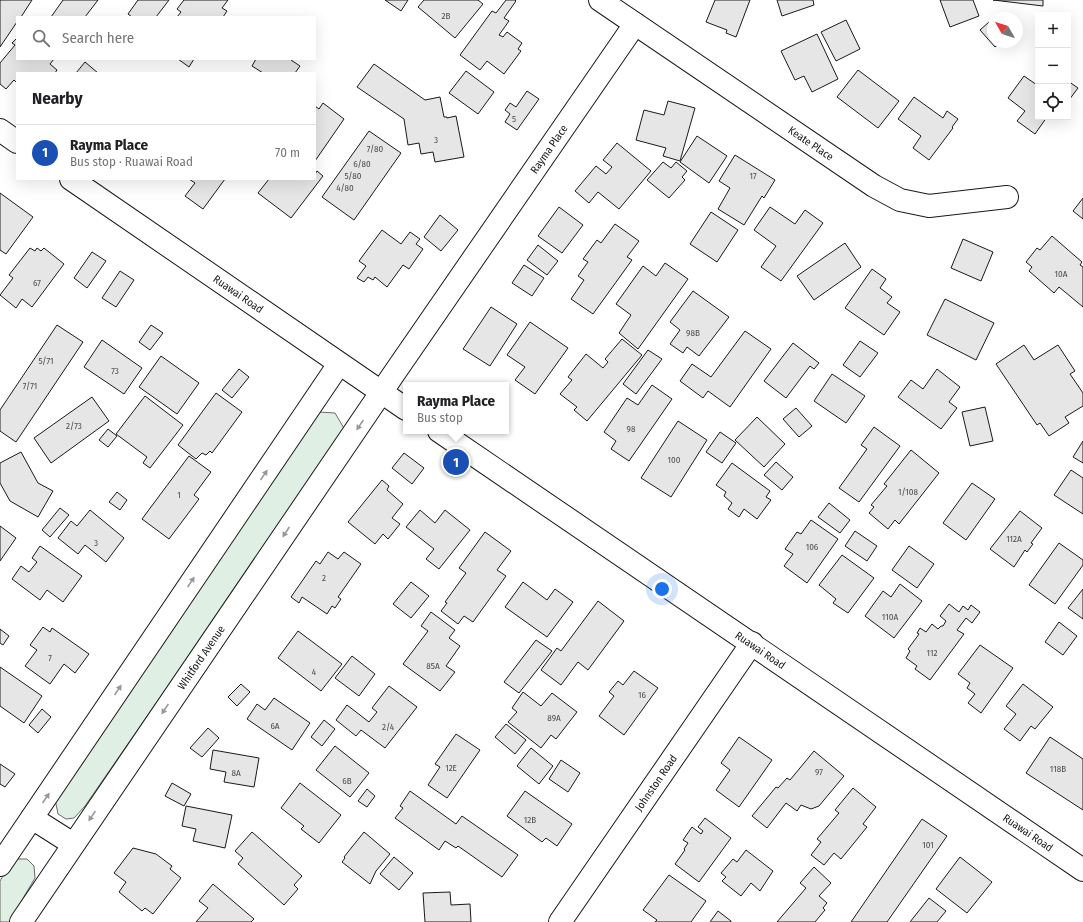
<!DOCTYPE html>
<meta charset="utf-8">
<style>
body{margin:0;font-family:"Fira Sans Condensed",sans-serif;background:#f2f2f2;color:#202124}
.controls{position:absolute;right:12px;top:12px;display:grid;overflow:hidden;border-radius:0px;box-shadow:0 4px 16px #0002}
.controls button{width:36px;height:36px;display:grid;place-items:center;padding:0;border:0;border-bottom:1px solid #e0e0e0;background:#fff;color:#202124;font:20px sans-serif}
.compass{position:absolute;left:987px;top:12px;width:36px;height:36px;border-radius:50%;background:#fff;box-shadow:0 4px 16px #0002;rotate:309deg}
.you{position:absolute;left:662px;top:589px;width:14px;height:14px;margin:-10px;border:3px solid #fff;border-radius:50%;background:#1a73e8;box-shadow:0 0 0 6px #1a73e833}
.badge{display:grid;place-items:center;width:26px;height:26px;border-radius:50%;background:#c62828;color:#fff;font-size:13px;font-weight:700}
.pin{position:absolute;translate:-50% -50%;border:2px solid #fff;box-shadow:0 1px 4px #0006}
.popup{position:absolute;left:403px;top:382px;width:106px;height:52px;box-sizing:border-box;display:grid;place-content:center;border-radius:0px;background:#fff;filter:drop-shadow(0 1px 3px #0005);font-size:13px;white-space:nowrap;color:#757577}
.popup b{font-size:15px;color:#202124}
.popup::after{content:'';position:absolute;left:50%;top:100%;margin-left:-8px;border:8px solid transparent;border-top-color:#fff}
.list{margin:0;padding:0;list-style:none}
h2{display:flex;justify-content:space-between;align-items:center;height:52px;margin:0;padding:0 16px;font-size:17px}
h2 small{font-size:13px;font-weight:400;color:#757577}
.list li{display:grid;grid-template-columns:26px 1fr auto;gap:12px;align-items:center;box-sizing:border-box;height:56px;padding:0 16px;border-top:1px solid #e0e0e0}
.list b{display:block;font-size:15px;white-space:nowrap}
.list p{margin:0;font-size:13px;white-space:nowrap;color:#757577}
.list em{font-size:13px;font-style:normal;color:#757577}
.icon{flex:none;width:22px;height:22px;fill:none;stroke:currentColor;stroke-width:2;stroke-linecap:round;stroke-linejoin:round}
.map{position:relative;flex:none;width:1083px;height:922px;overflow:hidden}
.search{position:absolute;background:#fff;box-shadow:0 4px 16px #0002;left:16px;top:16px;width:300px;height:44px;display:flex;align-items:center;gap:10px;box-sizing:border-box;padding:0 14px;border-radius:0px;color:#757577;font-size:15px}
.panel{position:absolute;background:#fff;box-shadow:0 4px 16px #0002;left:16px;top:72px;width:300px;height:108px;border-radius:0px}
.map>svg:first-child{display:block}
.green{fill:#e0efe3;stroke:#6a6a6a}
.building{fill:#e6e6e6;stroke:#1a1a1a}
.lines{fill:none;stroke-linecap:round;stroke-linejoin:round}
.minor-casing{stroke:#1a1a1a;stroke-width:24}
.minor{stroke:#fff;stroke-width:22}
.oneway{fill:#989898}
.labels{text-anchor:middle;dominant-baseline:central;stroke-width:3;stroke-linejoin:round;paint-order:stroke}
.number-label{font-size:9px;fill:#4d4d4d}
.street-label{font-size:11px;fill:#1a1a1a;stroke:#fff}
</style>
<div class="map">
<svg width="1083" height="922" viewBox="0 0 1083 922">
<rect width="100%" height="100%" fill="#fff"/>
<path class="green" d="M319,412L335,413L345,430L85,806L74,818L66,819L58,814L55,799Z
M13,859H27L34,866L35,878L9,922H0V881Z"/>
<path class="building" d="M0,0H32L21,17H17V22L0,47Z
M63,0H98L85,17H51Z
M138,0H169L156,17H132L128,14Z
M184,0H228L222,8L227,11L223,17H177L181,12L177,9Z
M385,0H408L401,11Z
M424,0H478L483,4L455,38L418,7Z
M506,0H515L516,1L504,18L509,21L499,35L503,37L507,32L522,43L518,49L521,51L504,74L487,61L480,70L460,55L492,11L496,13Z
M715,0H750L736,37L726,33L727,30L706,22Z
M777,0H813L814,5L782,16Z
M940,0H973L979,16L950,27Z
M993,0H1043V6Z
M846,20L860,49L836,61L821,32Z
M989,22L993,26V42H1001L995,47L980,30Z
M817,34L838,79L812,92L804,76L795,80L781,51Z
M17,38V59H54L50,64L57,70L55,73H17V83L14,80L6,89L0,84V63L15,45L12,43Z
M178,59H194L189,67Z
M256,59H292L291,60L300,66L295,73H263L252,66Z
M85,62L98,73H76Z
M374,64L425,100L440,97L444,117H447V118L456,116L464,157L435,162L433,152L421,154L419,143L408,145L404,119L357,87Z
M858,70L899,101L878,128L837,97Z
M466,71L494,92L478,114L449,93Z
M1024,76L1037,85L1038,83V117H1047L1035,134L1017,121L1025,111L1008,98Z
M1068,81L1078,88L1069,100L1068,99Z
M527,91L539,99L517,130L505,122L510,114L505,110L510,103L516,107Z
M914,97L943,118L947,111L958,119L952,127L953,128L929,160L913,148L921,136L898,119Z
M668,101L695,108L680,161L663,156L666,148L636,140L644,110L664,115Z
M323,103L344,119L315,161V106L319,109Z
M369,131L401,153L354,220L322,197Z
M697,136L727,156L709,183L680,162Z
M617,143L651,171L619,209L598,192L589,203L575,191L596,166L606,174L612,167L603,160Z
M735,155L775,180L764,198L762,196L744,225L718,209L730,188L719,181Z
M663,162L671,168L676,162L687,171L682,177L685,180L669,198L647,180Z
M317,171L323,176L291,218L258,193L269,179H315V174Z
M189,179H225L203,209L185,196L195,183Z
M0,193L33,217L6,254L0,250Z
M1083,198V219L1073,211Z
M559,207L583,225L562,253L538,236Z
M770,207L795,224L805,210L823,223L781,281L761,267L776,246L754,230Z
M711,212L738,230L717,262L690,244Z
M440,215L458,230L441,251L424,237Z
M615,224L639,241L627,257L632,260L593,314L571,299L584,280L578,276L588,262L583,259L597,240L601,243Z
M382,230L401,244L410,232L420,239L416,244L423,249L409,269L403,265L387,287L375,277L373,280L368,277L364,282L357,278L366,266L359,261Z
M1052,236L1082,262L1080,265L1083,267V307L1059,287L1054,293L1029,271L1032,267L1026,262L1037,248L1040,250Z
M963,239L993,252L981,281L951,268Z
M845,243L861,267L814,300L797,276Z
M538,245L558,261L547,275L527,260Z
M30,248L35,251L37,248L41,251L44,248L64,264L32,307L22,299L16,308L0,295L13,278L9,275Z
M92,252L106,261L87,288L74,278Z
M665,263L688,279L638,349L619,333L631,315L616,304L643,266L656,276Z
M524,265L544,278L532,296L512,283Z
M872,269L886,279L880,288L892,297L887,303L900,312L884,335L845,308Z
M120,271L134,280L116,307L102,298Z
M693,291L729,317L699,356L687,347L683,353L670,344L680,330L670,322Z
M945,299L994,323L976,360L927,335Z
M491,307L517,324L490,366L463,349Z
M530,322L568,348L535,394L515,380L525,367L507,355Z
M57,325L83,342L16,442L0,431V410Z
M151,325L163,333L150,350L139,342Z
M745,331L771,349L730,407L708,391L703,398L680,381L692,364L711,377Z
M622,339L642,355L587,421L574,410L577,407L560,394L572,380L568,377L586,354L603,368L608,362L605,359Z
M102,340L142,368L124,394L84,367Z
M860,341L878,353L860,377L843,365Z
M793,343L819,363L814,369L810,366L786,398L764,381Z
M1024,345L1034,360L1058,345L1075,371L1070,374L1083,393V406L1065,417L1069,423L1049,436L1040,423L1037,425L996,364Z
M648,350L662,359L636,394L623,384Z
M161,356L199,383L177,414L139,387Z
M239,369L249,377L232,398L222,390Z
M937,369L960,387L949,402L957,408L941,429L898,397L911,380L923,389Z
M832,374L865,396L846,423L814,401Z
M652,385L672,399L629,461L611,449L616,441L604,432L627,398L638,405Z
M216,393L242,412L212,453L210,451L206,455L202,453L196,459L178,445Z
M145,396L183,425L150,468L143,463L147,457L116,434Z
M92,397L109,421L51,463L34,438Z
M985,407L993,441L970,446L962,412Z
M796,408L812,426L799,437L783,419Z
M757,417L785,444L764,467L735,440Z
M678,421L707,440L671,497L641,478Z
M874,427L900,446L859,502L839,488L867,449L861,445Z
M108,429L117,436L108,447L99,440Z
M720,432L736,443L722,463L706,452Z
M1083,441V463L1073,457Z
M911,450L939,473L899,524L895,520L888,529L869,513L874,507L871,505L887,486L884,484Z
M21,452L38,483L53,491L38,517L10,501L0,483V463Z
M404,453L424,468L412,484L392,468Z
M189,456L211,472L194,495L199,499L169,539L142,519Z
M776,462L793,477L782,490L764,475Z
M732,463L770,491L766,497L771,500L757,519L744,509L739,517L728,509L732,503L724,496L726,492L716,485Z
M1071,470L1083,478V514L1054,495Z
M382,480L389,486L387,490L403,504L392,518L400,524L388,539L383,534L375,544L348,522Z
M972,483L995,499L966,540L943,523Z
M117,492L127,500L120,510L109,502Z
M829,503L850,520L840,533L818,517Z
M60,508L69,515L50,537L42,530Z
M90,510L124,538L106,562L85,545L78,554L58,538L71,521L77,526Z
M420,510L435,523L445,510L470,530L439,569L426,559L434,549L406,527Z
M1020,511L1042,528L1031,543L1033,544L1027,552L1025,550L1014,567L990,549Z
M811,520L838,539L807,583L784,566L793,554L785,549L797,532L801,534Z
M0,526L16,538L0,561Z
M855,531L877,546L867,561L845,546Z
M485,532L511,551L497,570L506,576L473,622L464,616L458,624L441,611L447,603L445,602L466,573L459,568Z
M1059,543L1083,560V565L1055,604L1029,585Z
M40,546L82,576L63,602L47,590L40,600L12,579L21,566L29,572L37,562L32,558Z
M909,546L934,564L917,588L892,570Z
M328,552L338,559L344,552L361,564L338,597L341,599L335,608L332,606L327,614L302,597L299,603L291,597L316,561L320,564Z
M842,555L874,578L848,613L833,603L836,599L819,585Z
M411,582L429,596L411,618L393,604Z
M523,582L547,600L555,589L573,602L547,637L505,607Z
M900,584L922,601L894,638L865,616L883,591L891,597Z
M1083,589V619L1068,608Z
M598,601L624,621L588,670L578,662L561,685L541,670L557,648L561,651Z
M949,604L959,612L963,606L968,610L971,605L980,612L972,623L966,618L957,630L964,634L930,680L915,669L917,666L906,658L910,651L908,649L919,634L917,633L920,628L926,632L932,624L938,629L941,626H943L946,621L940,616Z
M431,612L455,630L449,638L460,646L446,666L455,672L440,691L403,664L428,631L421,626Z
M1059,622L1077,636L1063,655L1045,642Z
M43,627L50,632L52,628L89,654L75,673L64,664L50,684L25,666L37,650L30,645Z
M0,629L9,636L3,645L0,643Z
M298,631L342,664L321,691L278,658Z
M536,640L552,651L519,693L504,682Z
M980,645L1013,668L981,713L968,703L975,694L967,688L970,683L958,674Z
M352,656L375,674L359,696L335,678Z
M0,667L42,696L24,723L0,706Z
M634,671L658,688L624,735L599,716L614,696L609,692L618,681L623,685Z
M241,684L250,692L237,706L228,697Z
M1023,684L1053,707L1035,729L1031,726L1020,741L1004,729L1016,714L1006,706Z
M389,686L417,707L385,748L361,730L356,736L336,720L347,705L369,722L377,712L372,708Z
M523,692L541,706L552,693L577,712L556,739L551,735L541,748L508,722L517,712L512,708Z
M274,698L310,723L292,750L247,719L257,704L265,710Z
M42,709L51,717L38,733L29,725Z
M324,720L335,729L322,746L311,737Z
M506,724L526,740L515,754L495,737Z
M208,728L219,738L202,757L190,748Z
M456,734L480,750L447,798L428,785L440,767L435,764Z
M739,737L772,760L739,807L716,790L730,770L721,763Z
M1050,737L1083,759V810L1026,773Z
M335,746L369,773L350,797L316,770Z
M531,748L553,766L539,784L517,766Z
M213,750L259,758L254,787L224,782L226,772L210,769Z
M814,751L844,776L819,806L811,809L801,805L797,811L786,803L767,828L752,816L776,787L778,788L787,778L790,780Z
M561,760L580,773L568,792L549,779Z
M0,764L15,774L5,787L0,784Z
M172,783L191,794L184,806L165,796Z
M300,783L341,815L319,843L301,829L304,826L281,808Z
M853,788L876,807L863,824L867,827L841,859L834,853L824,865L811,855L821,842L817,839L839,813L835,810Z
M367,789L375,796L367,807L358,801Z
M410,791L456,824L462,816L518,855L502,877L458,846L456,848L445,841L439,850L395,818L403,808L400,806Z
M525,791L572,824L557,846L546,838L542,842L507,816Z
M186,806L232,815L225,848L193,841L196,829L182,826Z
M705,818L731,838L699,882L675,864L685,850L684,849L688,843L683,840L692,827L701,834L703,831L698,827Z
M922,819L947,836L887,922H851Z
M252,832L302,876L294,885L298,889L284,905L238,864L243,858L235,851Z
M364,832L390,854L376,871L370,884L342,862L345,858L344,857Z
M133,848L156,854L172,866L170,869L181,878L153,914L145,908L142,911L119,892L126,882L114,873Z
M746,850L773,871L760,891L751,883L741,896L722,881L726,877L721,873L733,859L737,862Z
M394,857L413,873L399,890L380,874Z
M960,857L992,882L967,913L936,889Z
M814,867L831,883L819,896L827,903L823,908L825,910L815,922H777L806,888L800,883Z
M669,875L706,901L691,922H655L657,920L643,910Z
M213,884L254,919L251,922H196L208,908L199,901Z
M450,892L451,905L470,904L471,922H425L423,893Z
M929,898L946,911L937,922H910Z
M718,911L731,921V922H710Z"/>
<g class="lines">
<g class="minor-casing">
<g id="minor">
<path id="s1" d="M600,0L874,186L900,200L929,206L1007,197"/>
<path d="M0,130L17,142"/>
<path id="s2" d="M71,179L406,409"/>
<path id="s3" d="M439,431L1083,870"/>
<path d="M32,818L73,844"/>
<path d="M0,865L339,364"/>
<path id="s4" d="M21,922L393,375L635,24"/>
<path id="s5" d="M560,922L752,643"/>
</g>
</g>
<use href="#minor" class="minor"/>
</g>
<defs><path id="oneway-solid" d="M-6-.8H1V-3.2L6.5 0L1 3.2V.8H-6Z"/></defs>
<g class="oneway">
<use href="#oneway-solid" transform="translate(360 425) rotate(124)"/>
<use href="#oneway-solid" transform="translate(264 475) rotate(-56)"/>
<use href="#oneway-solid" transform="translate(286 532) rotate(124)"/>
<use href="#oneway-solid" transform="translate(191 582) rotate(-56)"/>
<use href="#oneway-solid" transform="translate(118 690) rotate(-56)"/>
<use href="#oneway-solid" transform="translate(165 709) rotate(124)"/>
<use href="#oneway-solid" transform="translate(46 798) rotate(-56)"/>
<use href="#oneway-solid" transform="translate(92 816) rotate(124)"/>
</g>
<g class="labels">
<g class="number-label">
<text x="446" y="16">2B</text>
<text x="514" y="119">5</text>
<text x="436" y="140">3</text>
<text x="375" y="149">7/80</text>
<text x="362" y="164">6/80</text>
<text x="353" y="176">5/80</text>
<text x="753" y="176">17</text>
<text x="345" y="188">4/80</text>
<text x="1061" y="274">10A</text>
<text x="37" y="283">67</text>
<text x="693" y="333">98B</text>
<text x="46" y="361">5/71</text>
<text x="115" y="371">73</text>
<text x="30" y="386">7/71</text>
<text x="74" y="426">2/73</text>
<text x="631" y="429">98</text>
<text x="674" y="460">100</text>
<text x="908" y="492">1/108</text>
<text x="179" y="495">1</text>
<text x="1014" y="539">112A</text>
<text x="96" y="543">3</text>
<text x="812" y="547">106</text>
<text x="324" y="578">2</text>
<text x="890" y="617">110A</text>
<text x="932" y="653">112</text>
<text x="50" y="658">7</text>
<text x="433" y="666">85A</text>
<text x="314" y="672">4</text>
<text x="642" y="695">16</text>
<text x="554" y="718">89A</text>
<text x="275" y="726">6A</text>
<text x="388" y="727">2/4</text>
<text x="451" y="768">12E</text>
<text x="1058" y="769">118B</text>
<text x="819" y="772">97</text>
<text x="236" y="773">8A</text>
<text x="347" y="781">6B</text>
<text x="530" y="820">12B</text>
<text x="928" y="845">101</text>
</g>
<g class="street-label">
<text stroke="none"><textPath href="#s1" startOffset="255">Keate Place</textPath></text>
<text stroke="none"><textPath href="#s4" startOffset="936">Rayma Place</textPath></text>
<text stroke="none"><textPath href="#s2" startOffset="203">Ruawai Road</textPath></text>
<text stroke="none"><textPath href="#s3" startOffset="389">Ruawai Road</textPath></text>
<text stroke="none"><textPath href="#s4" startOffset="320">Whitford Avenue</textPath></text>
<text stroke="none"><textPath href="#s5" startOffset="169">Johnston Road</textPath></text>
<text stroke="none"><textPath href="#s3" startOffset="713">Ruawai Road</textPath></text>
</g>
</g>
</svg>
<div class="controls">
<button>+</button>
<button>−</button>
<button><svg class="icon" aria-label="locate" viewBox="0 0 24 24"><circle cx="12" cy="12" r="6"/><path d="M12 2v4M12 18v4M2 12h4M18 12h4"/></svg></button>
</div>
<svg class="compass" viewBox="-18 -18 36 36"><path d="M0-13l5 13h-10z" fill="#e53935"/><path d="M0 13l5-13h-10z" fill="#757577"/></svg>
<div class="you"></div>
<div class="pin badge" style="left:456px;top:462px;background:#1a4fb4">1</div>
<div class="popup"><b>Rayma Place</b>Bus stop</div>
<div class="search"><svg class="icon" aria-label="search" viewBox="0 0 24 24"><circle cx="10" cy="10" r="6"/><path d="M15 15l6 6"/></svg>Search here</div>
<section class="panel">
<h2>Nearby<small></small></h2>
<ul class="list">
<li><span class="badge" style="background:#1a4fb4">1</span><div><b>Rayma Place</b><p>Bus stop · Ruawai Road</p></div><em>70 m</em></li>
</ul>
</section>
</div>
